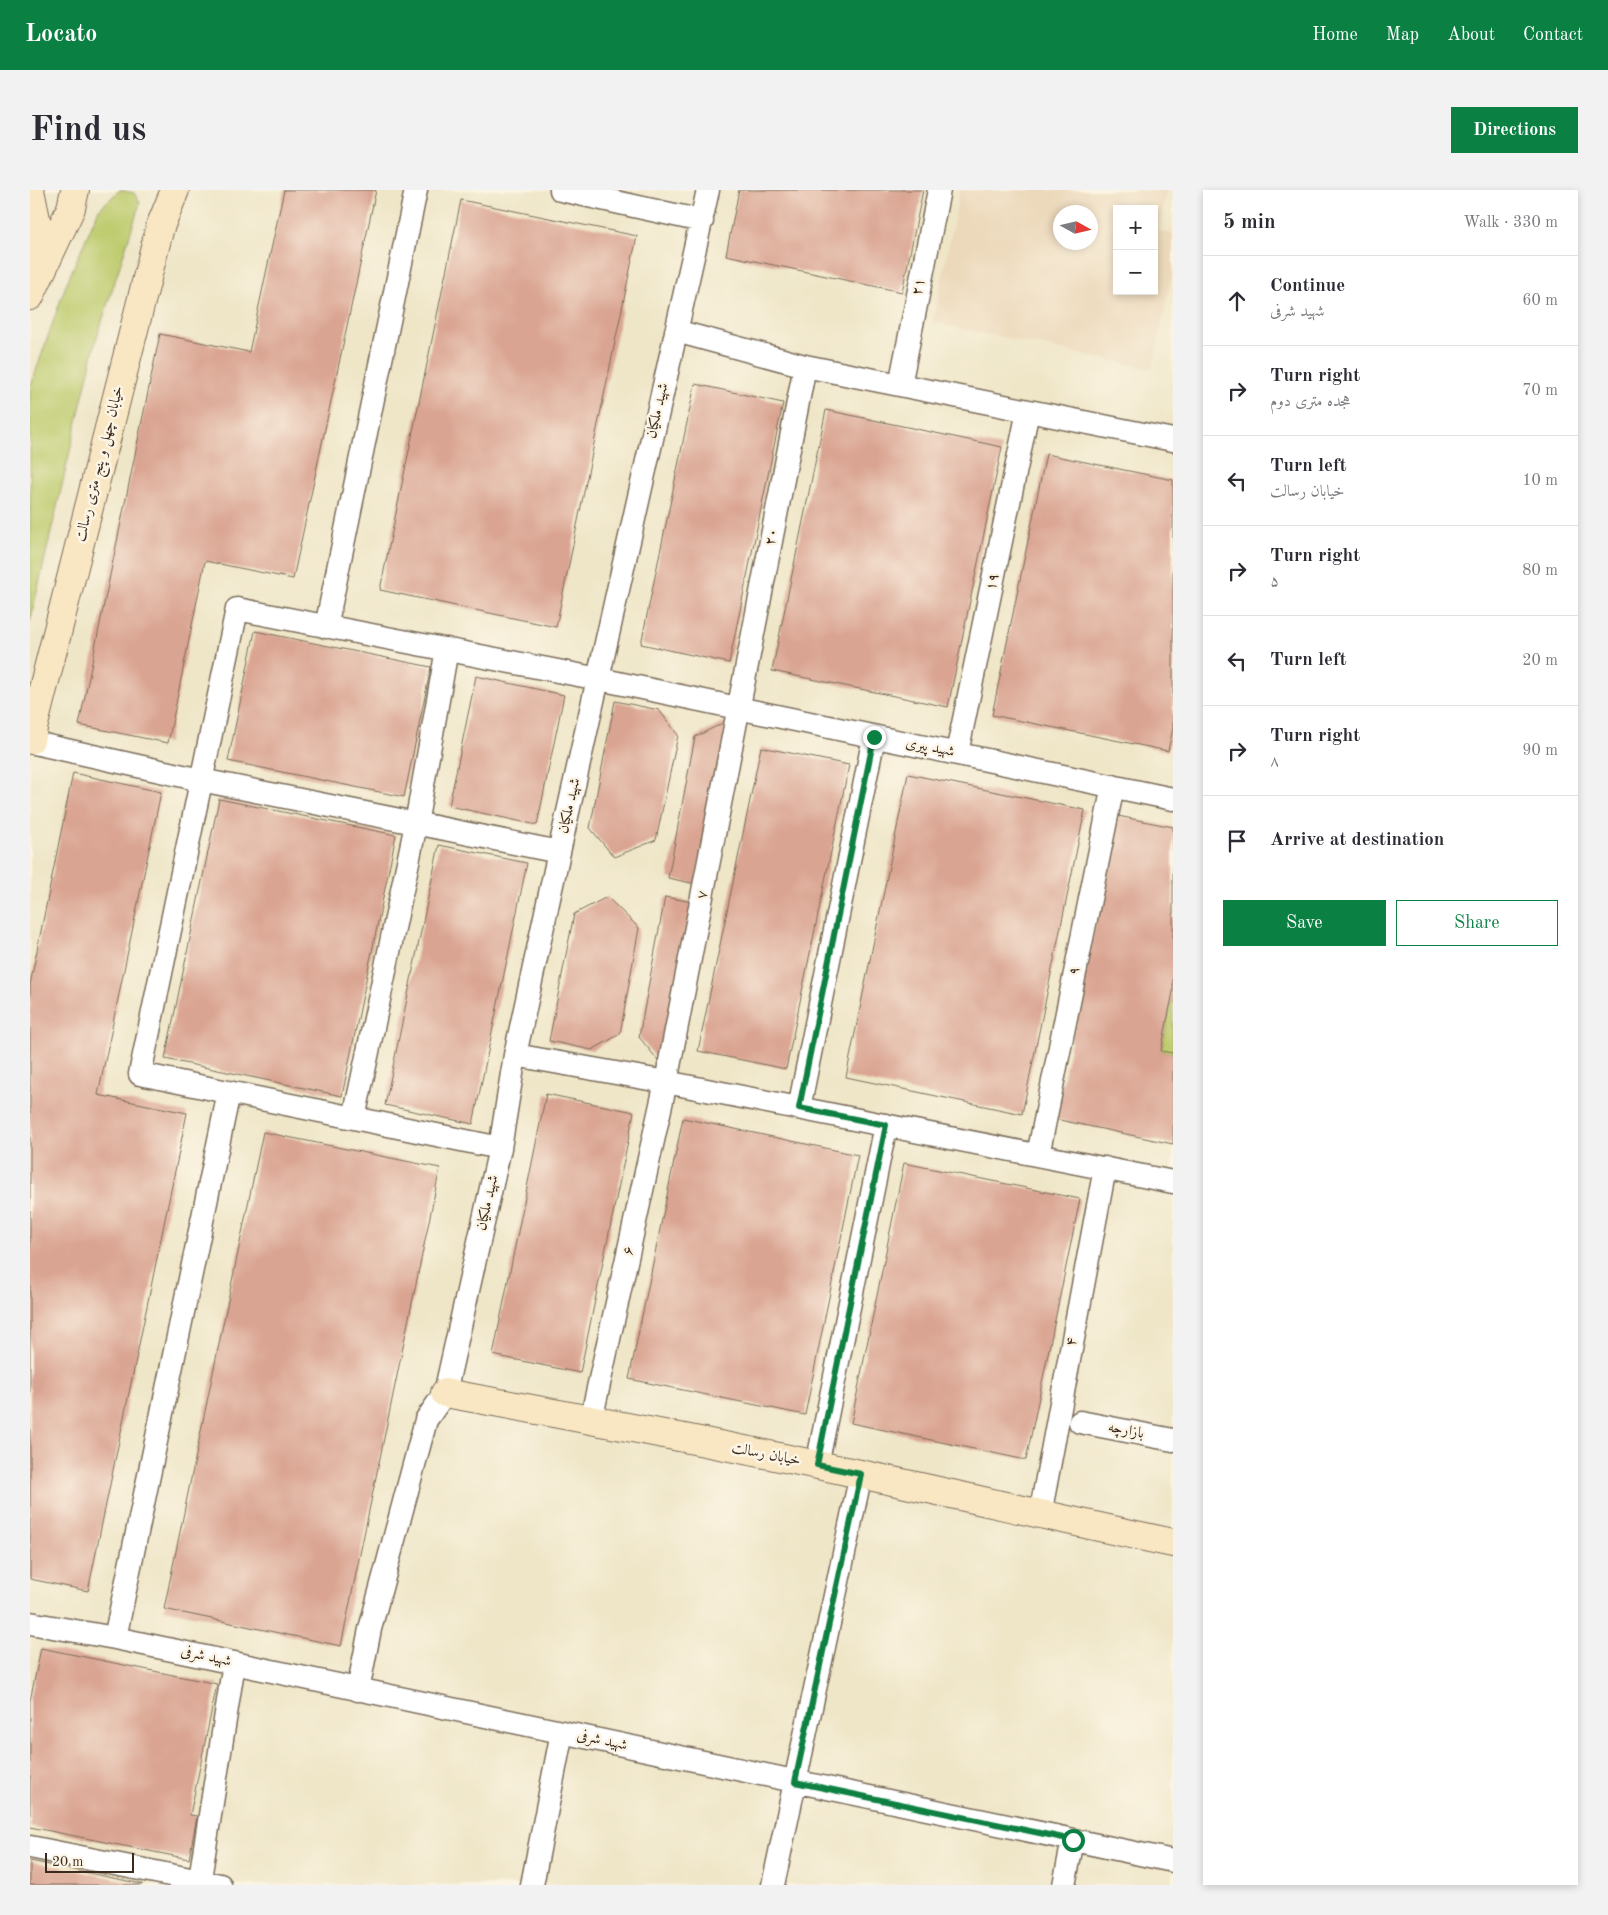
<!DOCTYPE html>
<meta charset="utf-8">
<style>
body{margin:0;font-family:"Old Standard TT",Amiri,serif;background:#f2f2f3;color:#2b2b33}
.controls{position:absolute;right:15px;top:15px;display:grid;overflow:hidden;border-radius:0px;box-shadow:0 2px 8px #0003}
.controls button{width:45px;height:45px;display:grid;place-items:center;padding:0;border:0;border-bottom:1px solid #e1e1e2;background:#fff;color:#2b2b33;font:25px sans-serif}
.compass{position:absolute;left:1023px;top:15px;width:45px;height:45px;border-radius:50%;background:#fff;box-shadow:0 2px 8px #0003;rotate:98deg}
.scale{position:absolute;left:15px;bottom:12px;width:89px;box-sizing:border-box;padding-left:5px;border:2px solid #3b2a1e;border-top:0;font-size:14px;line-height:18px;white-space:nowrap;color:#3b2a1e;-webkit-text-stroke:4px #fcf5e5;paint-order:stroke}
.stop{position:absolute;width:15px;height:15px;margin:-11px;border:4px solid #0b8043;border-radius:50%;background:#fff}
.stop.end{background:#0b8043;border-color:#fff;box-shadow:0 1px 5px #0008}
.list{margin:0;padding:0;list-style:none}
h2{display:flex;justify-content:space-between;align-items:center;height:65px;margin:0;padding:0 20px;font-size:21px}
h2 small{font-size:16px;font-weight:400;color:#7c7c81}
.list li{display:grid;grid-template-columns:32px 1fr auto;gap:15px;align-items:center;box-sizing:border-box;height:90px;padding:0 20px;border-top:1px solid #e1e1e2}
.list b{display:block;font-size:19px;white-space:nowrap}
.list p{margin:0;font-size:16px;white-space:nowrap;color:#7c7c81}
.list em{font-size:16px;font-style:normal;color:#7c7c81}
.actions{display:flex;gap:10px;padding:15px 20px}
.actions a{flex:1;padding:11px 0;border:1px solid #0b8043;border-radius:0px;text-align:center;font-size:18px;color:#0b8043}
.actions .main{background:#0b8043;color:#fff}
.icon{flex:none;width:28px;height:28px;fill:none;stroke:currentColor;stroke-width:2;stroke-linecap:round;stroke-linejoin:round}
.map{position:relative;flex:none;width:1143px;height:1695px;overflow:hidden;border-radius:0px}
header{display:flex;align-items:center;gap:30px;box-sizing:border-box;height:70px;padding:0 25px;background:#0b8043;color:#fff}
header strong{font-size:24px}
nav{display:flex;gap:28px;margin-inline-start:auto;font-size:18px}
.intro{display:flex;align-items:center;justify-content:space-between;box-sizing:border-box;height:120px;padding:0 30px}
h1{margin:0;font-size:35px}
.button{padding:12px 22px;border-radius:0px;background:#0b8043;color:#fff;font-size:18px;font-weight:700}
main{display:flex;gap:30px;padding:0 30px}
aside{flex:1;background:#fff;border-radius:0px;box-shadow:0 2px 8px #0003}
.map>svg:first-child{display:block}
.built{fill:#ecd8ba;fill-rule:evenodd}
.green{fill:#bdcb6d;stroke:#7c7a46}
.building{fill:#daa492}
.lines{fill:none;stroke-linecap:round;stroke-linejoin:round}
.street-casing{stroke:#7a6c5a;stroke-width:25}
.secondary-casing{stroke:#7a6c5a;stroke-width:30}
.street{stroke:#fff;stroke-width:22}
.secondary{stroke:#f9e7c3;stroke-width:28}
.route{stroke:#0b8043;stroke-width:6}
.labels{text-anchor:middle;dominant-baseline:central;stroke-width:5;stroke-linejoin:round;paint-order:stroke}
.street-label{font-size:15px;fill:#3b2a1e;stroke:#fcf5e5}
</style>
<header>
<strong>Locato</strong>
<nav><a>Home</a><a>Map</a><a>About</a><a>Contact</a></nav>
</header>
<div class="intro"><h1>Find us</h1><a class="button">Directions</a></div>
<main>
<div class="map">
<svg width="1143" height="1695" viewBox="0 0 1143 1695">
<rect width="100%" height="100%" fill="#fcf5e5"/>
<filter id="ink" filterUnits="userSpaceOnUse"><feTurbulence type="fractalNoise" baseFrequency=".02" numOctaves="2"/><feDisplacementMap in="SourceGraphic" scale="10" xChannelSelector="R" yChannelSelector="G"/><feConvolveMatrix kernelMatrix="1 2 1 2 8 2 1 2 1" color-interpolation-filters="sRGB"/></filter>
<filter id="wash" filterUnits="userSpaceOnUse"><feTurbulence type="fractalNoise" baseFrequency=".0096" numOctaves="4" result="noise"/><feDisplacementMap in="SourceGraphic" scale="20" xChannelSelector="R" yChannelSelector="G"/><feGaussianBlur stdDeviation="1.12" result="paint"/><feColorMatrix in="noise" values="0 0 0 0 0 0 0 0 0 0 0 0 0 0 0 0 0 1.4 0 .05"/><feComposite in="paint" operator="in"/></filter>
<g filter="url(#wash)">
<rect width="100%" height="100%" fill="#efe6c8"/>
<path class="built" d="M930,0H1137L1128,41L1143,44V80L1122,179L903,133ZM1087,19H1124V101H1087ZM1030,22H1060V52H1030Z"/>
<path class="green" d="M90,0L104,3L110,13L66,150L0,432V198L37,92L69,19Z
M1143,802V863L1131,861Z"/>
<g id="blocks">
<path class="building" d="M254,0H346L263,389L175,371L138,553L49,535L130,144L219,162Z
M709,0H893L872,102L696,65Z
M431,10L607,46L526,437L350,400Z
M665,194L753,213L699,473L611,454Z
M796,220L972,257L918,517L742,481Z
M1016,264L1143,290V538L1138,561L962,525Z
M225,441L401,477L374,607L198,571Z
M446,486L534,505L507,635L419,616Z
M585,511L629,520L648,545L626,650L584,667L560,638Z
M697,531L666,694L638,688L665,547Z
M731,557L819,575L756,879L668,861Z
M43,583L131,602L68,905L157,923L58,1401L0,1389V795Z
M878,584L1055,620L992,924L816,887Z
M189,609L366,645L312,906L135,869Z
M1088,626L1143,637V802L1131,861L1143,863V954L1025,929Z
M409,655L497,673L443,934L355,915Z
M577,707L609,738L590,844L562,860L519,851L544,724Z
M635,707L663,712L632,875L609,847Z
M516,904L604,922L550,1183L463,1165Z
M653,928L828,965L775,1225L599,1189Z
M233,942L410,978L311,1456L134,1419Z
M874,973L1050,1009L996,1270L821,1233Z
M11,1458L187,1494L160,1625L167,1626L159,1669L0,1637V1511Z
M0,1671L112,1694V1695H0Z"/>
</g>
</g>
<g filter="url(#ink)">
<use href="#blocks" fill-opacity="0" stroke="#7a6c5a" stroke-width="1"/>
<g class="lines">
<g class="street-casing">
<path id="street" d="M531,0L672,31
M646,141L775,176L1143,250
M870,195L909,0
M296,437L386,0
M0,552L171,590L529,662
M927,563L998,221
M485,865L636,892L1143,992
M769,918L844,547
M324,928L386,634L417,459
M470,958L110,884L207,419L569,489L1143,609
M1008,965L1083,596
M561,1230L636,892L775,176
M1050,1232L1143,1250
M787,1275L856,935
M1010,1325L1075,978
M0,1433L85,1448L204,1473L1143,1671
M85,1448L199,902
M328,1500L340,1439L396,1230L415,1203L470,958L485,865L529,662L678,0
M0,1657L190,1695
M169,1695L204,1473
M502,1695L532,1542
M743,1695L831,1284
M1034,1695L1043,1650"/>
</g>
<g class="secondary-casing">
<path id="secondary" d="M0,0L7,34L0,77
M0,106L41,18L45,0
M0,550L130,37L145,0
M415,1203C553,1228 692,1254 830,1284C934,1306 1038,1331 1143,1353"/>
</g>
<use href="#street" class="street"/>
<use href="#secondary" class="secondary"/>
</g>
</g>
<g class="lines" filter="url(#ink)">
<path class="route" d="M844,547L769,918L856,935L787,1275L831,1284L765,1592L1043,1650"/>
</g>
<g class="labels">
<g class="street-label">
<text transform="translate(889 97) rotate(-78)">۲۱</text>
<text transform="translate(628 221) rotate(-77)">شهید ملکیان</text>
<text transform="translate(70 274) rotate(-76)">خیابان چهل و پنج متری رسالت</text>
<text transform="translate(742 347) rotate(-79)">۲۰</text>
<text transform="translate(963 392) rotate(-78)">۱۹</text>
<text transform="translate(900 558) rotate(11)">شهید پیری</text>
<text transform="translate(540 616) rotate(-77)">شهید ملکیان</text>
<text transform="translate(673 705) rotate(-79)">۷</text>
<text transform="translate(1045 781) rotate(-79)">۹</text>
<text transform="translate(458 1013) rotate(-77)">شهید ملکیان</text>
<text transform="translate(599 1061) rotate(-77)">۶</text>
<text transform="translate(1042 1152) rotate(-79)">۴</text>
<text transform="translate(1096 1241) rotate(11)">بازارچه</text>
<text transform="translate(736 1265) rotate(11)">خیابان رسالت</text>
<text transform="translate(176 1467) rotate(12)">شهید شرفی</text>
<text transform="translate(572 1551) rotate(12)">شهید شرفی</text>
</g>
</g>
</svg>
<div class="controls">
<button>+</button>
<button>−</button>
</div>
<svg class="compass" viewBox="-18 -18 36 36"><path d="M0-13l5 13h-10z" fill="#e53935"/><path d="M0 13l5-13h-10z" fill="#7c7c81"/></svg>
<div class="scale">20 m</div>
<div class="stop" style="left:1043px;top:1650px"></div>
<div class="stop end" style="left:844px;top:547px"></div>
</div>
<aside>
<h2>5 min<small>Walk · 330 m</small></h2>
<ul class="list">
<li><svg class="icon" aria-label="ahead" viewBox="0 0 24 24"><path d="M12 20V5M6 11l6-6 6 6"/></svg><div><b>Continue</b><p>شهید شرفی</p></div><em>60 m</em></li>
<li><svg class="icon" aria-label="right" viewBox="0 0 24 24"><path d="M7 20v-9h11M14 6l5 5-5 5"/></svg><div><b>Turn right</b><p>هجده متری دوم</p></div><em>70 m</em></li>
<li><svg class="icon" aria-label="left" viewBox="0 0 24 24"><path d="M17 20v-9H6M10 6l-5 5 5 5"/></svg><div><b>Turn left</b><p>خیابان رسالت</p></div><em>10 m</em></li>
<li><svg class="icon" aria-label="right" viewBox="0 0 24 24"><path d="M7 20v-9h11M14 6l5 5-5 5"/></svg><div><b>Turn right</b><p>۵</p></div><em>80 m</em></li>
<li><svg class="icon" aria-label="left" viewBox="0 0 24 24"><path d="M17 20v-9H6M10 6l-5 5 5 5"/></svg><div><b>Turn left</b></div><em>20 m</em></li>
<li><svg class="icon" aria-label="right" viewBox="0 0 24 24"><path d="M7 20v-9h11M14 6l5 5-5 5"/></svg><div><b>Turn right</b><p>۸</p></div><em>90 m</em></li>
<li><svg class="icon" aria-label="arrive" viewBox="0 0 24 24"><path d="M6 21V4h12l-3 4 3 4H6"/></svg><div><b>Arrive at destination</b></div></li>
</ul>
<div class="actions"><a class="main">Save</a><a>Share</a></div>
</aside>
</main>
